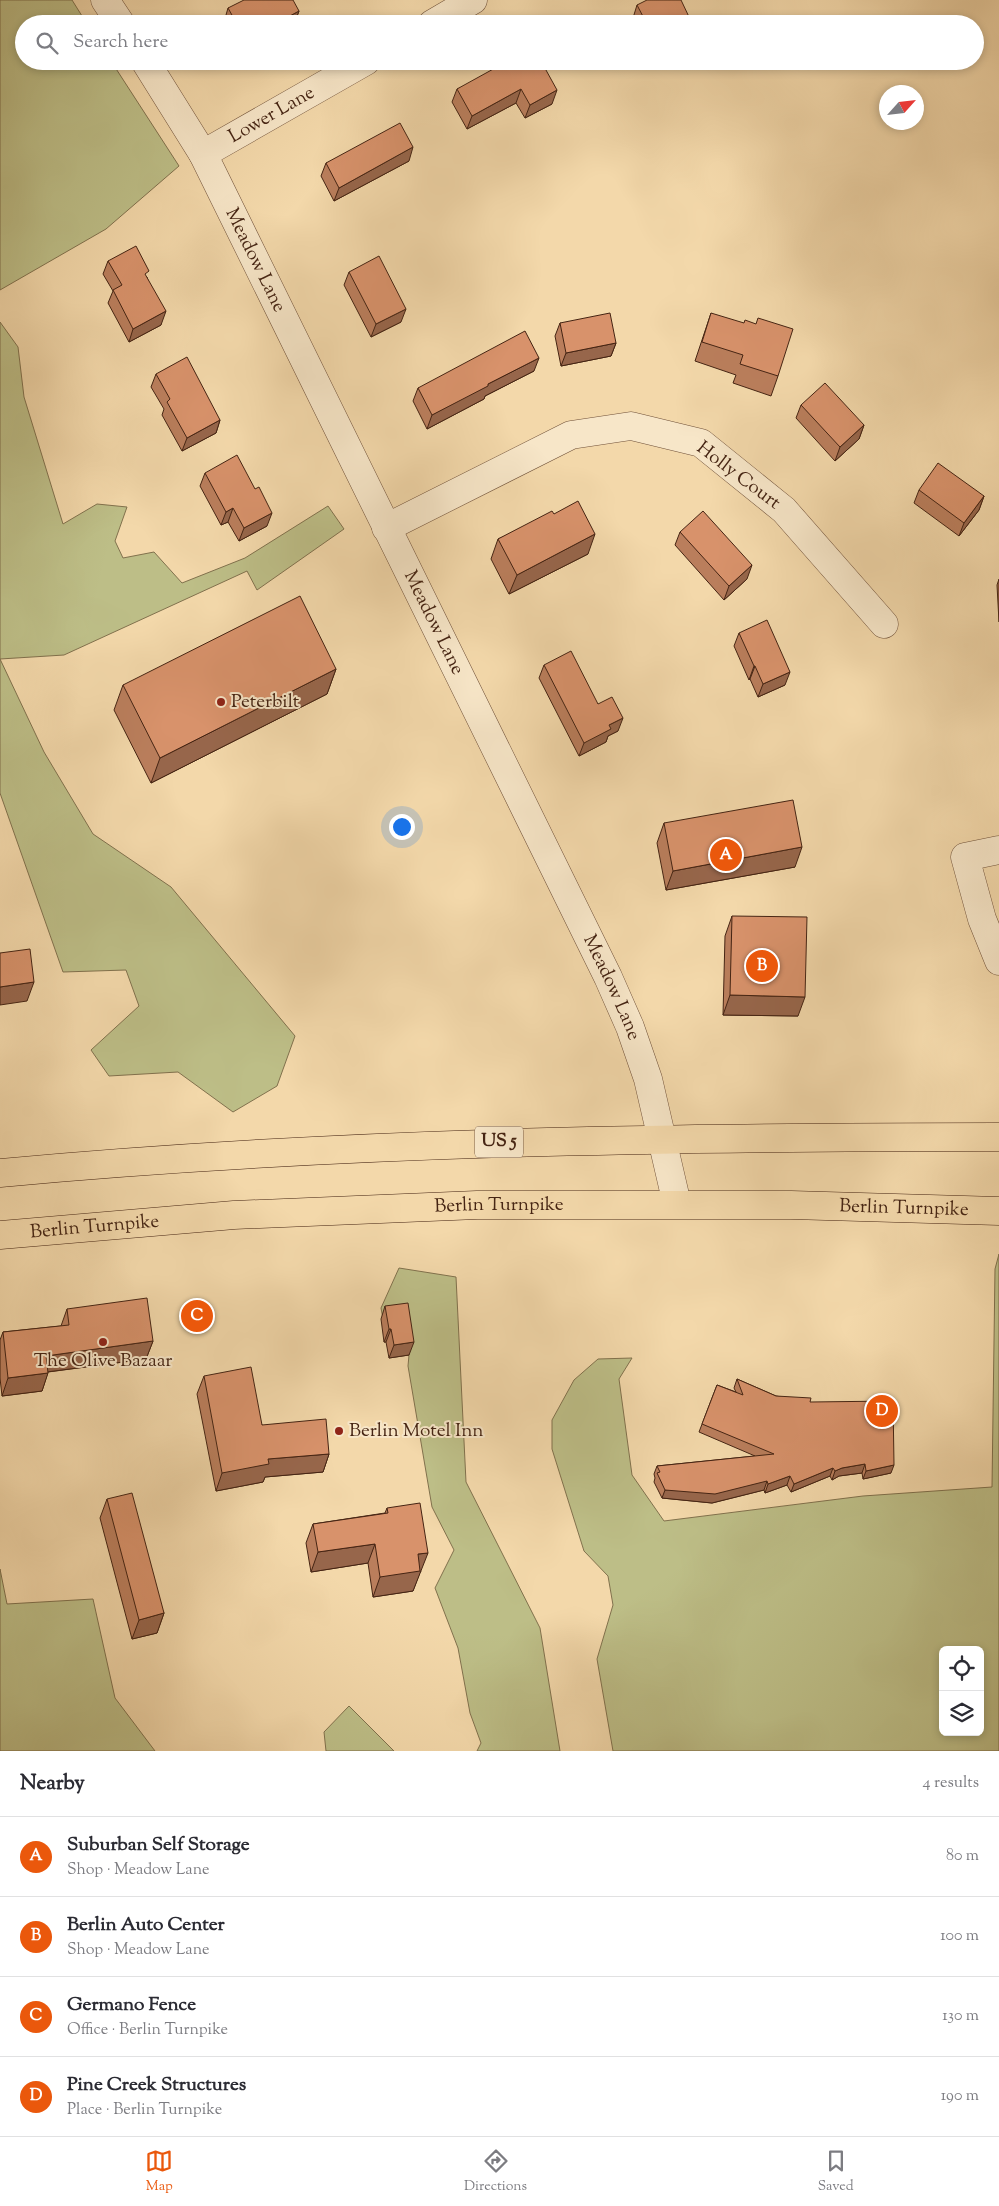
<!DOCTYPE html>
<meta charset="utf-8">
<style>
body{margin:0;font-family:"Sorts Mill Goudy",serif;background:#f7f7f7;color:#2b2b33}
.controls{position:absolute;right:15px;bottom:15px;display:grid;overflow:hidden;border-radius:8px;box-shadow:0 2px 8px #0003}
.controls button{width:45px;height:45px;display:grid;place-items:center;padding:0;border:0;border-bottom:1px solid #e1e1e2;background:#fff;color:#2b2b33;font:25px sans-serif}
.compass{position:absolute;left:879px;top:85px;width:45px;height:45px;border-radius:50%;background:#fff;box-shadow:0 2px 8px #0003;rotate:63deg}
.you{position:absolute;left:401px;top:826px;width:18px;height:18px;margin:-12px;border:4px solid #fff;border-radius:50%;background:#1a73e8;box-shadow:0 0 0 8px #1a73e833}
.badge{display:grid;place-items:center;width:32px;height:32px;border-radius:50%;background:#ea580c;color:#fff;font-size:16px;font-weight:700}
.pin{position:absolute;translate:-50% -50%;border:2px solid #fff;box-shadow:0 1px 5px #0006}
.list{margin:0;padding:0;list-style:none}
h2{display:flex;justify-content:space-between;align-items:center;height:65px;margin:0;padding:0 20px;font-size:21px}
h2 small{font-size:16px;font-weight:400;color:#7c7c81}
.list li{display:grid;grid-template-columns:32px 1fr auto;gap:15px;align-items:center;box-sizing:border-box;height:80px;padding:0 20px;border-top:1px solid #e1e1e2}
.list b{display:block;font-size:19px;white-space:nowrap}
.list p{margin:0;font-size:16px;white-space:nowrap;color:#7c7c81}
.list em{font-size:16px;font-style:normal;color:#7c7c81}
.icon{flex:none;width:28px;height:28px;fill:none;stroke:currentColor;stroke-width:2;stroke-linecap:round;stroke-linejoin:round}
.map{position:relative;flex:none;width:999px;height:1751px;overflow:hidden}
.search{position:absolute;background:#fff;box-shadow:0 2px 8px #0003;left:15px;right:15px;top:15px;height:55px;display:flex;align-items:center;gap:12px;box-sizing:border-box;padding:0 18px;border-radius:28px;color:#7c7c81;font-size:19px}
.sheet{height:385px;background:#fff}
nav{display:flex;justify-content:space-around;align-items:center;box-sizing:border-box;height:70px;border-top:1px solid #e1e1e2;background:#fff;font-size:14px;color:#7c7c81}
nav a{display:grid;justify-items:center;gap:2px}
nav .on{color:#ea580c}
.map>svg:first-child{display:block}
.green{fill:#bdbe87;stroke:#81714d;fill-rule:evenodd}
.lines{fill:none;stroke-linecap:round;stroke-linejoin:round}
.minor-casing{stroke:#705139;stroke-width:29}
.highway-casing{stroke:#452413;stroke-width:29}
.minor{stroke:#f7e6c8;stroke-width:28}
.highway{stroke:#f3d8aa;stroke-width:28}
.wall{fill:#ba7e5c;stroke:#452413}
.shaded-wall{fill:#97664b;stroke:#452413}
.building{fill:#d8926b;stroke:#452413}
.poi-dot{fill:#8f2418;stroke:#f7e6c8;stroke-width:2}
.labels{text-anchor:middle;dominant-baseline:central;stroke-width:4;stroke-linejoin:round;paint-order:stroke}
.shield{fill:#f7e6c8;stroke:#7a5e49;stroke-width:1}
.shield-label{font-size:18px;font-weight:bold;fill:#452413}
.street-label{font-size:19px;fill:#452413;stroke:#f7e6c8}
.poi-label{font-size:19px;fill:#452413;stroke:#f7e6c8;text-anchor:start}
</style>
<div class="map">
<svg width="999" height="1751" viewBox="0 0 999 1751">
<rect width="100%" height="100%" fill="#f3d8aa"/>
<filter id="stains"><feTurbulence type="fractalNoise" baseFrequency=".004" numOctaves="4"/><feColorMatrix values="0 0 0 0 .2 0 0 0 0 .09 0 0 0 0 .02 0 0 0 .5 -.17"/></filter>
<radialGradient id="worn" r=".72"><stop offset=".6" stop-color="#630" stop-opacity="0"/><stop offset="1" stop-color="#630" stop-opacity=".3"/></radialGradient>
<path class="green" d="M0,0H72L87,24H24V61H111L179,166L106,229L0,290Z
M0,322L18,347L24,397L63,524L97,504L127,507L115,541L123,558L154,552L182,583L245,558L328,506L344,529L257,590L247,571L64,655L0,659Z
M0,659L44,752L93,834L171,887L295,1036L277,1086L233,1112L178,1072L109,1076L91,1050L139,1006L126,970L63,972L0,793Z
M999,1254V1751H613L597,1659L613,1605L608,1576L584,1551L552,1449V1420L574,1380L598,1359L632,1358L619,1379L632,1475L664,1521L863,1496L992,1487L995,1269ZM943,1650H980V1732H943Z
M399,1268L456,1277L466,1482L540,1628L560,1751H477L481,1743L470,1713L458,1648L435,1588L454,1550L432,1507L408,1366L409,1355L383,1319L381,1308Z
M0,1569L7,1604L93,1599L115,1698L155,1751H0Z
M349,1706L394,1751H326L324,1732Z"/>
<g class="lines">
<g class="minor-casing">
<g id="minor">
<path d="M105,0L121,24"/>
<path d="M432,24L473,0"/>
<path id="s1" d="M145,61L203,154L608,977L630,1027L648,1079L677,1204"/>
<path id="s2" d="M203,154L366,61"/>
<path d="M386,528L571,435L631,426L701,443L784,510L884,624"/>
<path d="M999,850L965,857L982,919L999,961"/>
</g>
</g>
<g class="highway-casing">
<g id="highway">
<path d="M0,1173C332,1142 665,1137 999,1137"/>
<path id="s3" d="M0,1235L234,1215L477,1205H791L999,1211"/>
</g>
</g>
<use href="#minor" class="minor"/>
<use href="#highway" class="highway"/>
</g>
<path class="wall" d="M637,5L690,19L689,24H635L633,18Z
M228,8L299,11L294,24H225L224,22Z
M510,69L552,104L525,118L516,103L467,129L452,102L457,89Z
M409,161L334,201L321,176L326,163Z
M108,261L147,277L161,325L129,342L108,303L113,291L103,274Z
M349,272L401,322L371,337L344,285Z
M711,313L778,376L771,396L733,383L736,375L695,361Z
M560,323L616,343L611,356L561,366L555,336Z
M534,371L485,396L484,399L427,429L413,401L418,388Z
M156,374L220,420L216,433L182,451L162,415L164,409L151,387Z
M801,405L864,425L859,439L835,461L796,418Z
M205,473L267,526L239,541L228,522L221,525L200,486Z
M919,490L984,496L979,510L959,536L914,503Z
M554,514L588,554L509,594L491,559L498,539Z
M680,532L747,579L724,600L675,545Z
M999,579V622L997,585Z
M739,633L785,685L758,697L750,679L749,680L734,646Z
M544,665L598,704L618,731L608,736L606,742L579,756L539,678Z
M336,669L327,694L151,783L114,710L123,685Z
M664,823L795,867L666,890L657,843Z
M732,916L798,1016L723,1015L725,936Z
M385,1306L409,1355L389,1358L386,1342H384L381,1319Z
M67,1309L153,1341L146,1359L48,1372L42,1391L2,1396L0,1378V1340L3,1332L61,1326Z
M204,1376L262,1425L329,1454L323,1472L265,1477L263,1482L216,1491L197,1394Z
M737,1379L776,1396L810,1402L891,1473L863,1479L862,1473L839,1476L832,1480L830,1476L791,1492L787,1485L765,1493L764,1490L712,1503L662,1498L654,1482L655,1478L654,1474L657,1466L755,1456L699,1432L717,1385L736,1392L734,1388Z
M107,1499L164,1613L157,1633L132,1639L100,1518Z
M387,1508L421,1572H420L413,1591L373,1597L368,1563L311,1572L306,1543L313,1524L385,1513Z"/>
<path class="shaded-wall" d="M299,11L294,24H275Z
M690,19L689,24H681Z
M521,89L516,103L467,129L472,116Z
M557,90L552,104L525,118L530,105Z
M413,147L409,161L334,201L339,188Z
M406,309L401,322L371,337L376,324Z
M166,311L161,325L129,342L133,329Z
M616,343L611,356L561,366L566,353Z
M539,358L534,371L485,396L484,399L427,429L432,415L488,384Z
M220,420L216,433L182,451L187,438Z
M864,425L859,439L835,461L840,447Z
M984,496L979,510L959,536L964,523Z
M233,508L228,522L221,525L226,512Z
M272,513L267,526L239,541L244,528Z
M595,534L588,554L509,594L517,575Z
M752,565L747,579L724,600L729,586Z
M754,666H755L750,679L749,680Z
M336,669L327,694L151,783L160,758Z
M790,672L785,685L758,697L763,684Z
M623,718L618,731L608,736L606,742L579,756L584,743L609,725Z
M802,847L795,867L666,890L673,871Z
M34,982L27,1001L0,1005V987Z
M730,995L805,997L798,1016L723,1015Z
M389,1329H391L386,1342H384Z
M153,1341L146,1359L39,1373L46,1356Z
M414,1342L409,1355L389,1358L394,1345Z
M48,1373L42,1391L2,1396L8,1378Z
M329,1454L323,1472L265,1477L263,1482L216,1491L222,1473L268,1459Z
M865,1464L862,1473L839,1476L832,1480L835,1471L842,1468Z
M894,1465L891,1473L863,1479L866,1471Z
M833,1468L830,1476L791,1492L794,1484Z
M790,1476L787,1485L765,1493L768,1484Z
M767,1481L764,1490L712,1503L662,1498L665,1490Z
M375,1544L368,1563L311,1572L318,1552Z
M428,1553L413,1591L373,1597L380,1577L418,1554Z
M164,1613L157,1633L132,1639L139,1620Z"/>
<path class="building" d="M244,0H293L299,11L275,24H237L228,8Z
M647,0H681L690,19L681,24H647L637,5Z
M525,61H541L557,90L530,105L521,89L472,116L457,89L506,62L510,69Z
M400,123L413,147L339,188L326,163Z
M136,246L149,271L145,274L166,311L133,329L113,290L122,285L108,261Z
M379,256L406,309L376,324L349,272Z
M610,313L616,343L566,353L560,323Z
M711,313L744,323L745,320L756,324L758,318L793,329L778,376L740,364L743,355L702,342Z
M525,331L539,358L488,384V386L432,415L418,388Z
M187,357L220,420L187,438L167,402L170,399L156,374Z
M825,383L864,425L840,447L801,405Z
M237,455L255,489L259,487L272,513L244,528L233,508L226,512L205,473Z
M938,463L984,496L964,523L919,490Z
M578,501L595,534L517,575L498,539L552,511L554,514Z
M703,511L752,565L729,586L680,532Z
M300,596L336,669L160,758L123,685Z
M767,620L790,672L763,684L755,666H754L739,633Z
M571,651L598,704L612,697L623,718L609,725L611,729L584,743L544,665Z
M793,800L802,847L673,871L664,823Z
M732,916L807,917L805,997L730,995Z
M30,949L34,982L0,987V953Z
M147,1298L153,1341L46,1356L48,1373L8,1378L3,1332L69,1325L67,1309Z
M408,1303L414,1342L394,1345L391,1329H389L385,1306Z
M251,1367L262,1425L326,1419L329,1454L268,1459L269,1464L222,1473L204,1376Z
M737,1379L776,1396L811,1398L810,1402L893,1401L894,1465L866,1471L865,1464L842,1468L835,1471L833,1468L794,1484L790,1476L768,1484L767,1481L715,1494L665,1490L657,1473L660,1472L657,1466L774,1454L702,1424L717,1385L743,1395Z
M132,1493L164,1613L139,1620L107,1499Z
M420,1503L428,1553L418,1554L420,1571L380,1577L375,1544L318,1552L313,1524L388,1513L387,1508Z"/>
<g class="poi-dot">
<circle cx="221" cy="702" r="5"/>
<circle cx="103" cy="1342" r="5"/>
<circle cx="339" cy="1431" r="5"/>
</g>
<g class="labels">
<rect class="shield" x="475" y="1126.5" width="48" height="31" rx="4"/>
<g class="shield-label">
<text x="499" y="1142">US 5</text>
</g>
<g class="street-label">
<text stroke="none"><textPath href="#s2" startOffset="79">Lower Lane</textPath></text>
<text stroke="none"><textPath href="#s1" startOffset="228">Meadow Lane</textPath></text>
<text transform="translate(738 476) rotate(37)">Holly Court</text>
<text stroke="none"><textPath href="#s1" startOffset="632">Meadow Lane</textPath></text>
<text stroke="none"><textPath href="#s1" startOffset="1038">Meadow Lane</textPath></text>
<text stroke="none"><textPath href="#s3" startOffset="500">Berlin Turnpike</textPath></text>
<text stroke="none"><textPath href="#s3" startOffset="905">Berlin Turnpike</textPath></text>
<text stroke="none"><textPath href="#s3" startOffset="95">Berlin Turnpike</textPath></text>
</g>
<g class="poi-label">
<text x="231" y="702">Peterbilt</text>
<text x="103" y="1361" text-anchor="middle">The Olive Bazaar</text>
<text x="349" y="1431">Berlin Motel Inn</text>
</g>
</g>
<rect width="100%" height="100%" filter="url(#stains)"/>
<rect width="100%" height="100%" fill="url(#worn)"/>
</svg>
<div class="controls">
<button><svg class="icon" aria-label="locate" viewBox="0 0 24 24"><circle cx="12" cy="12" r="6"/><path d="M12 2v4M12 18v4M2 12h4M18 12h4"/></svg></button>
<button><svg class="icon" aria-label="layers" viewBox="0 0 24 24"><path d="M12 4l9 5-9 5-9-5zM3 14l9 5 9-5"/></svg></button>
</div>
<svg class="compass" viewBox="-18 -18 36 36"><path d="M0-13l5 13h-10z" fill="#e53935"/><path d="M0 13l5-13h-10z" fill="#7c7c81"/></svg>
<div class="you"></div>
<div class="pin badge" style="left:726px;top:855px">A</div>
<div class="pin badge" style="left:762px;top:966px">B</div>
<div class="pin badge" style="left:197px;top:1316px">C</div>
<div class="pin badge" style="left:882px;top:1411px">D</div>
<div class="search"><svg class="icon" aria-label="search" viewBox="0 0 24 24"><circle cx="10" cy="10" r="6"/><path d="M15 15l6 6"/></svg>Search here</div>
</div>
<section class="sheet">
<h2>Nearby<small>4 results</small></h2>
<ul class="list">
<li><span class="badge">A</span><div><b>Suburban Self Storage</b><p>Shop · Meadow Lane</p></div><em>80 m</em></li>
<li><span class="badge">B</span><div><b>Berlin Auto Center</b><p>Shop · Meadow Lane</p></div><em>100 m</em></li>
<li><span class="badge">C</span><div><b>Germano Fence</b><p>Office · Berlin Turnpike</p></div><em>130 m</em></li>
<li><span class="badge">D</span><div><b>Pine Creek Structures</b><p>Place · Berlin Turnpike</p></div><em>190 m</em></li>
</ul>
</section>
<nav>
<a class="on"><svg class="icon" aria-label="map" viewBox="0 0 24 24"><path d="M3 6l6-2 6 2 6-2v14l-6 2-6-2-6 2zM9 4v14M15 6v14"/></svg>Map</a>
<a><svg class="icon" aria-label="directions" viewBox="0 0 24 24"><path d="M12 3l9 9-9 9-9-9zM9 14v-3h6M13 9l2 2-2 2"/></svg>Directions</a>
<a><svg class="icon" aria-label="saved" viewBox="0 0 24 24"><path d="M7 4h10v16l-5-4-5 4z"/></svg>Saved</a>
</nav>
